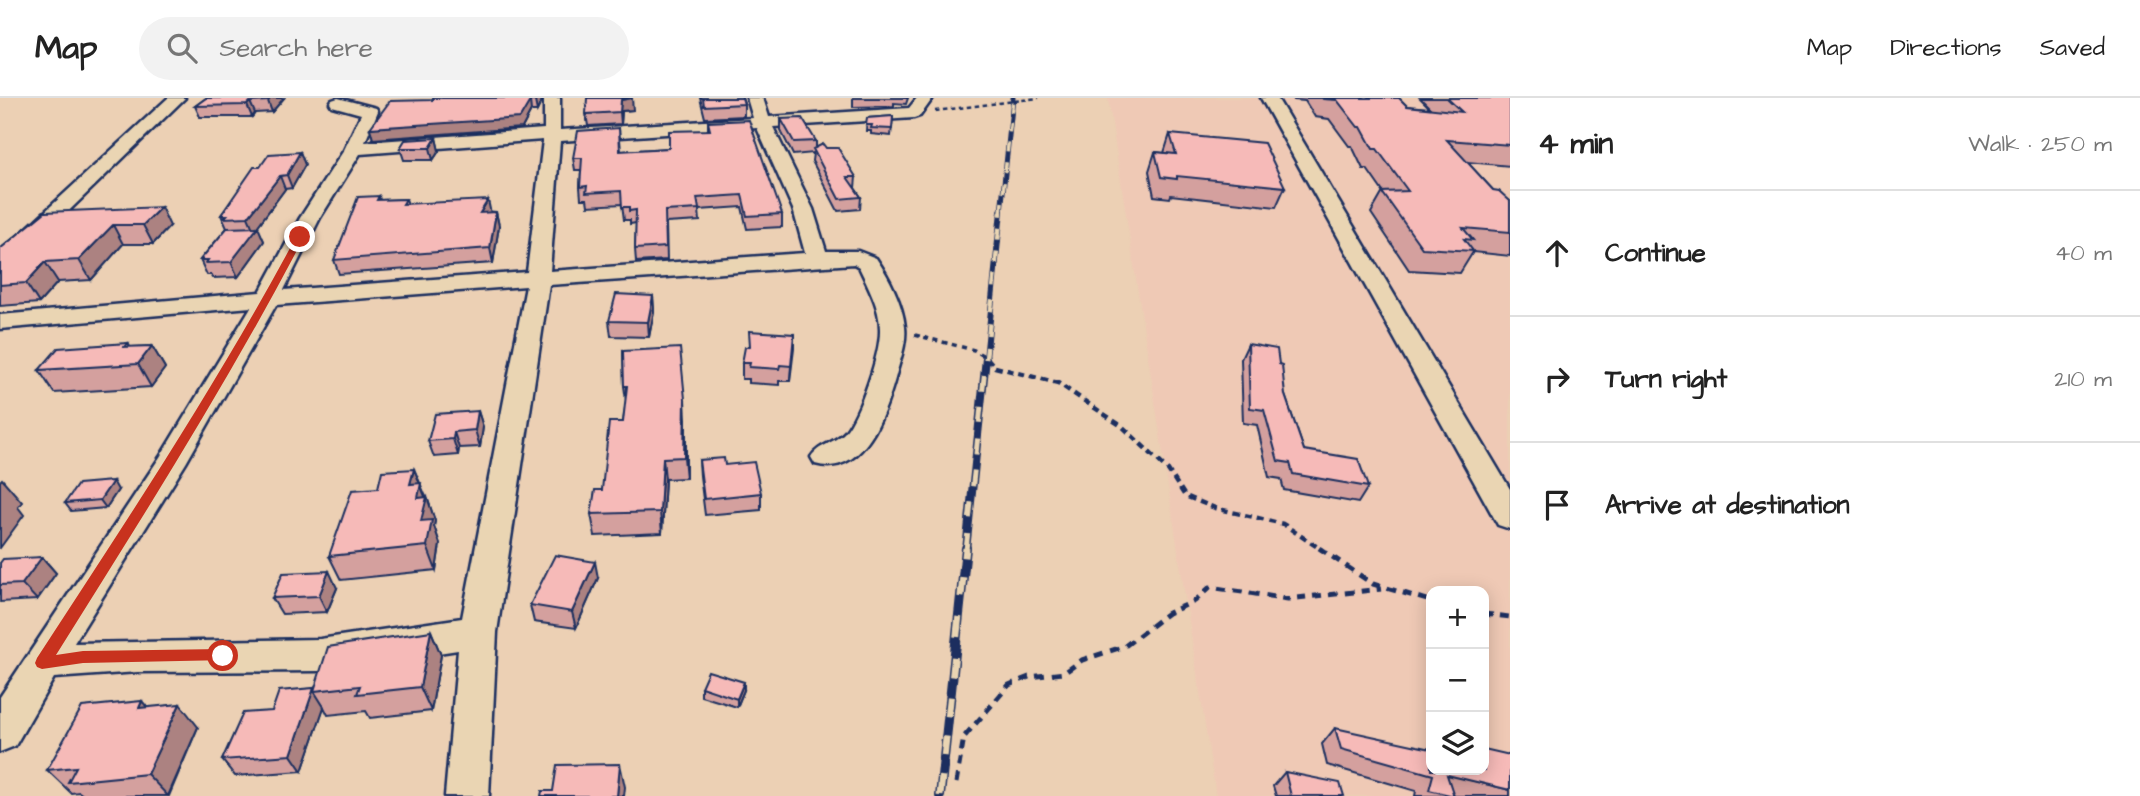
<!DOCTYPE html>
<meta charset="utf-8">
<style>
body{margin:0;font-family:"Architects Daughter",sans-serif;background:#f2f2f2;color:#222}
.controls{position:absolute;right:21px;bottom:21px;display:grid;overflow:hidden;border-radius:14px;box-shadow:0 4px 18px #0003}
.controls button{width:63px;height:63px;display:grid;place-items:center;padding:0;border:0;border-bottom:2px solid #e0e0e0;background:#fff;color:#222;font:35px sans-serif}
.stop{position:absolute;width:21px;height:21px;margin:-16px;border:5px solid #c8321e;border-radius:50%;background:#fff}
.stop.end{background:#c8321e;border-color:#fff;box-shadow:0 2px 7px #0008}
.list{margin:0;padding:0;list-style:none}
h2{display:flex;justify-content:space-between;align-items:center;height:91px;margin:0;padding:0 28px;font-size:30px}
h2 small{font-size:23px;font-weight:400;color:#767676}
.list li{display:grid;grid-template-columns:46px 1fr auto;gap:21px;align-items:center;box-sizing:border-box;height:126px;padding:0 28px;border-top:2px solid #e0e0e0}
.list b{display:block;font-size:26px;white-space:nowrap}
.list em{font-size:23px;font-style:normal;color:#767676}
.icon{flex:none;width:38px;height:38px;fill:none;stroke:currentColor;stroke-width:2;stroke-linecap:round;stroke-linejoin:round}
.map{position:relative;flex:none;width:1510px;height:698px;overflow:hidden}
header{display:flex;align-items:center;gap:42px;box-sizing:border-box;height:98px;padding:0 35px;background:#fff;border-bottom:2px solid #e0e0e0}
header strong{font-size:33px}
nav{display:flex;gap:38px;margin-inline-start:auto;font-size:24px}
.search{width:490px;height:63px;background:#f2f2f2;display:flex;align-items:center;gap:18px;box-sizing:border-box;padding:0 24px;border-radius:38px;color:#767676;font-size:26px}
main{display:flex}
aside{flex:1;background:#fff}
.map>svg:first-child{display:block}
.built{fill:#efc9b5;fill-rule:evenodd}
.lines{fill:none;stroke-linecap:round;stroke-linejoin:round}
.minor-casing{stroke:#1b2f5e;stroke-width:5}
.path-far3{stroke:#1b2f5e;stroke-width:2.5;stroke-dasharray:4.5 3.5;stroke-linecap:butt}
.path-far2{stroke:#1b2f5e;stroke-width:3.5;stroke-dasharray:5 4.5;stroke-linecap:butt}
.path-far1{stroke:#1b2f5e;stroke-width:4.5;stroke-dasharray:7 5;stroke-linecap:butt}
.path{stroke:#1b2f5e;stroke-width:5;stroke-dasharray:9 7;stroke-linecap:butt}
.minor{fill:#ead5b3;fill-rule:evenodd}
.rail-far3-casing{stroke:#1b2f5e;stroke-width:5}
.rail-far2-casing{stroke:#1b2f5e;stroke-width:6}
.rail-far1-casing{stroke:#1b2f5e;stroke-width:8}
.rail-casing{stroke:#1b2f5e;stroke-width:10}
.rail-far3{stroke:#ead5b3;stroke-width:3.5;stroke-dasharray:10;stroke-linecap:butt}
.rail-far2{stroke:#ead5b3;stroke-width:4.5;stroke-dasharray:12;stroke-linecap:butt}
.rail-far1{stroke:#ead5b3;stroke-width:5;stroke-dasharray:16;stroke-linecap:butt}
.rail{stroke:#ead5b3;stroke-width:7;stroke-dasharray:20;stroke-linecap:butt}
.wall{fill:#d4a09e;stroke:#1b2f5e;stroke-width:2}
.shaded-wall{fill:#ac8281;stroke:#1b2f5e;stroke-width:2}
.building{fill:#f6bab8;stroke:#1b2f5e;stroke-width:2}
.route{fill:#c8321e}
</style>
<header>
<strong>Map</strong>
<div class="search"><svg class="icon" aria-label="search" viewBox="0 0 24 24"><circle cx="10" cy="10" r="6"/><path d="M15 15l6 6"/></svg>Search here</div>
<nav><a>Map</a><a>Directions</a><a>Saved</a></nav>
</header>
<main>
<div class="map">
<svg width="1510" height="698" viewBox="0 0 1510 698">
<rect width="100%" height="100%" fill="#ecd0b4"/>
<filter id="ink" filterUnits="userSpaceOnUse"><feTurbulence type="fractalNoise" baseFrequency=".0143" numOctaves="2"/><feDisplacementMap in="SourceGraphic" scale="14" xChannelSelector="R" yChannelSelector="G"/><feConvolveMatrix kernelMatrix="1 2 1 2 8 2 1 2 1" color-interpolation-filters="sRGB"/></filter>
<g filter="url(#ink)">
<path class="built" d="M1108,0H1510V698H1216ZM1431,493H1484V672H1431Z"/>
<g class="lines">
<g class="minor-casing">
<path id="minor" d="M168,0H185L8,172L0,174V155Z
M338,0L376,10L378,13L365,44L544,31V0H560V32L753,20L747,0H763L769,19L909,10L917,0H933L920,18L914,20L773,29L813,111L826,153H858L876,160C889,179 903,206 905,229C907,245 900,262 896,277C886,313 865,380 815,366L811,359C818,347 835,345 845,334C860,316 881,254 880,231C880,209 868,188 859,169L854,166L549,187L497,534L489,698H445L458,552L320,573L138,574L54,580L15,648L0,654V599L160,359L251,209L0,231V217L260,194L300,120L344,52L361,16L332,8L330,5L332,2ZM757,30L793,111L805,155L550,173L560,43ZM543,42L527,174L284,192L320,120L360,56ZM526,188L462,520L320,541L74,545L186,365L276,207Z
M1261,0H1277L1510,391V431L1498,427Z"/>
</g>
<path class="path-far3" d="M935,13L1039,0"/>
<path class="path-far2" d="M915,237L974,252L989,261"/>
<path class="path-far1" d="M987,260L995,269L1058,285L1123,329L1168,372L1185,398L1215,410L1283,426L1322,452"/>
<path class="path" d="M1319,450L1373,486L1431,503
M1484,516L1510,519
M956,685L964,639L1009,587L1029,579L1064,575L1082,562L1125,548L1168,515L1195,503L1210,489L1288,501L1382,491"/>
<use href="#minor" class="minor"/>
<g class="rail-far3-casing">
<path id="rail-far3" d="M1001,114L1013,0"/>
</g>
<g class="rail-far2-casing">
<path id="rail-far2" d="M986,261L1001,113"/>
</g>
<g class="rail-far1-casing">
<path id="rail-far1" d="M966,452L986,260"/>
</g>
<g class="rail-casing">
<path id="rail" d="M940,698L966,450"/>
</g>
<use href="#rail-far3" class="rail-far3"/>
<use href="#rail-far2" class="rail-far2"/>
<use href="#rail-far1" class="rail-far1"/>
<use href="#rail" class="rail"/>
</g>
<path class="wall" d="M206,0H284L272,14L255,15L252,19H200L195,8Z
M433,0H543L537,13H531L522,30L373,41L370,30L433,2Z
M700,0H742L744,6V18L705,20Z
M853,0H908L906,6L894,5V8L853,9Z
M1293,0H1399L1407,8L1430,10L1420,0H1510V68L1467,64L1493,92L1510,103V158L1473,154L1460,175L1409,172L1371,115L1383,94L1367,71H1363L1352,48H1349L1329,21L1315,19L1305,3L1294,2Z
M633,12L622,13L621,26L588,28L586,16Z
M893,18L891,38L871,36V33H866L867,20Z
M781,21L816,43V49L826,50L856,79L855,90L861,99L860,111L838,113L812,63L813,55L793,57L781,33Z
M708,24L782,116V129L747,131L742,109L699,112L700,123L666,125L667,162L636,164L635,151L636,125L630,126V122H624L622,106L588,108L587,101H581L580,89L581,72H575L573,60L619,30L621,53L669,50L708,32Z
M1170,36L1285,89L1276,109L1171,97L1170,100L1154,98L1149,73L1155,54L1164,55Z
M436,40L439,53L433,62H404L400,50Z
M300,54L305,67L292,90L285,91L257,129L264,143L238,179L213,180L211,177H207L200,162L227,130L221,117L260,69Z
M379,98L380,102L406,101L408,106L496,114L499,128L493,165L339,176L334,162Z
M45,114L170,128L153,146H123L91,182L58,184L39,205L0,208V151Z
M653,198L654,213L649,239L611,238L609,223Z
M794,236L790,283H779V287L749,285V281H742V265L749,248Z
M1248,246L1285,297L1304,352L1368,389L1358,405L1284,392L1281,381L1269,379L1257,327L1243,325L1241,261Z
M152,248L165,270L151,289L54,295L39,272L130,249Z
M623,253L686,321V380L665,381L662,435L595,438L591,416L602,392L623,324L626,302L624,288Z
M478,313L483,329L480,349L459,350L458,357L434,359L428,343Z
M699,362L725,367L761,395V412L705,417L700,378Z
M414,371L426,399H427L435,423L434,428L440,446L436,472L341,482L329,458Z
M118,392L106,410L71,413L65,405Z
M42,459L56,475L37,502L0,504V465Z
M598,480L576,530L534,524L530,507Z
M337,490L327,514L282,516L272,500Z
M431,533L441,557L431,613L370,620L366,613L328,617L324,609L302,673L235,678L222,662L272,613L314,590Z
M701,589L744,592L737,609L701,598Z
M147,609L198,629L169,698H84L79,694L71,695L47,672Z
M1335,630L1431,672L1510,692V698H1415L1416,693L1327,667L1322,646Z
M1285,674L1344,698H1276L1273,688Z"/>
<path class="shaded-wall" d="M271,0H284L272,14L268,3Z
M536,0H543L537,13L535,3Z
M632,0L633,12L622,13L621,26L620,14L621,2Z
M530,3L531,13L522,30L373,41L370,30Z
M250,4L255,15L252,19L247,7Z
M436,40L439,53L433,62L430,50Z
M300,54L305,67L292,90L287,77Z
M280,78L285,91L254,133L248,119Z
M488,102L491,116L480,115Z
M161,109L170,128L153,146L143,127Z
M496,114L499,128L493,165L490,150Z
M113,127L123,146L91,182L79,162Z
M258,129L264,143L238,179L231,164Z
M45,164L58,184L39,205L26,185Z
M653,198L654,213L649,239L648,224Z
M794,236V251L790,283L791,268Z
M128,245L139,265L152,248L165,270L151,289L138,266L124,249Z
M685,301L686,321V380L684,359Z
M478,313L483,329L480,349L475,332Z
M454,334L459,350L458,357L453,341Z
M663,360L665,381L662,435L660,414Z
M414,371L426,401L427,399L435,423L434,428L440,446L436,472L427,448L410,386Z
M2,381L22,404L18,409L24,417L0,450V383Z
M113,383L118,392L106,410L100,402Z
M42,459L56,475L37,502L22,486Z
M595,464L598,480L576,530L572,514Z
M329,473L337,490L327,514L319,498Z
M431,533L441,557L431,613L420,589Z
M744,584V592L737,609V601Z
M314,590V593L324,609L302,673L291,657Z
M142,603L162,627L139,610Z
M180,606L198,629L168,698L147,676Z
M620,666L625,689L624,698H617Z"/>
<path class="building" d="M206,0H271L268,3L250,4L247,7L195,8Z
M433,0H536L535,3H530L520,20L370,30L390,3L433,2Z
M587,0H631L621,2L620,14L586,16Z
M703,0H742L744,6L704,8Z
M1322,0H1399L1407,8L1462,14L1447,0H1510V47L1447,42L1493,92L1499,93L1510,103V134L1463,130L1473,142L1464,141L1473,153L1422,150L1382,94L1408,93L1377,51H1373L1361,29H1358L1337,2L1323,1Z
M893,18L892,31L871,30L872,27H866L867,20Z
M802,20L816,43L794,44L781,21Z
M749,22L782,116L747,118L742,97L697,100L699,111L665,113L666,149L635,151L636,112L629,113V109H622L621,93L586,95L587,88L580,89L582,60H573L578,33L619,30L620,53L669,50V33L710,32L708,24Z
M1170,36L1264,45L1285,89L1177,78V81L1161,79L1155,54L1176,56Z
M436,40L430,50H400L405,42Z
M823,46L826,50H838L856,79H847L861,99L839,101L813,51Z
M300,54L287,77L280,78L248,119L224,120L227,117H221L254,69H260L269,56Z
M379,98L377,102L406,101L403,106L488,102L480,115L496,114L490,150L334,162L358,99Z
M161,109L143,127H113L79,162L45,164L26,185L0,187V151L45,114Z
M258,129L231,164L206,165L208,162H200L227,130Z
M616,196L653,198L648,224L609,223Z
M749,233L794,236L791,268L780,267L779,271L749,269L750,265H742L745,249L750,248Z
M128,245L124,249L152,248L138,266L39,272L58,250Z
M1248,246L1277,251L1279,266L1282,267L1285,297L1304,352L1358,361L1368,389L1293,376L1290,365L1278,363L1264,312L1250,310Z
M680,250L685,301L684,359L663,360L660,414L591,416L595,392H602L609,324H623L627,288H624L623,253Z
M478,313L475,332L454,334L453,341L428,343L435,316Z
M724,360L725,367L754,364L761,395L704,401L699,362Z
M414,371L410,386L421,385L418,400L427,399L421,423L432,422L427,448L329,458L352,392L378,390L382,373Z
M113,383L100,402L65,405L78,386Z
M555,457L595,464L572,514L530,507Z
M42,459L22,486L0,487V465L3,461Z
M329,473L319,498L272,500L283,475Z
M431,533L420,589L357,596L360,588L314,593L328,549Z
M708,573L744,584L737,601L701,589Z
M314,590L291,657L222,662L243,615L272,613L279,593Z
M142,603L139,610L180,606L147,676L68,684L76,669L47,672L82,609Z
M1335,630L1431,651V672H1484V651L1510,657V692L1447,677L1454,698L1429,692L1433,677L1341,651Z
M620,666L617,698H541L542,693H553L557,667Z
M1285,674L1340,685L1344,698H1291Z"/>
</g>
<path class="route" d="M300,137L304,139C229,283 142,420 56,557L83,553L223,551L230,558L228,562L83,565L42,571L37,569L35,565L37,560C127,422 218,285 296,139Z"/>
</svg>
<div class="controls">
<button>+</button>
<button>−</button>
<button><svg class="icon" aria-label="layers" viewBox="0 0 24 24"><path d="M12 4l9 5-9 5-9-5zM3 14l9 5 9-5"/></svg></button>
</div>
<div class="stop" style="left:223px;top:558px"></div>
<div class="stop end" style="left:300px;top:139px"></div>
</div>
<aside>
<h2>4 min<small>Walk · 250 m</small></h2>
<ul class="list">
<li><svg class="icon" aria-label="ahead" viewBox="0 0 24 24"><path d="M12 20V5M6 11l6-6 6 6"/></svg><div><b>Continue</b></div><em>40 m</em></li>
<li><svg class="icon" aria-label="right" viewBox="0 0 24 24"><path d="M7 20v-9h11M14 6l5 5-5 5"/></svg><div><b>Turn right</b></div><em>210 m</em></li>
<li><svg class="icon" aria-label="arrive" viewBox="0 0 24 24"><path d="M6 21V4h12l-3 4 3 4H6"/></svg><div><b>Arrive at destination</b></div></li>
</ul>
</aside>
</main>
